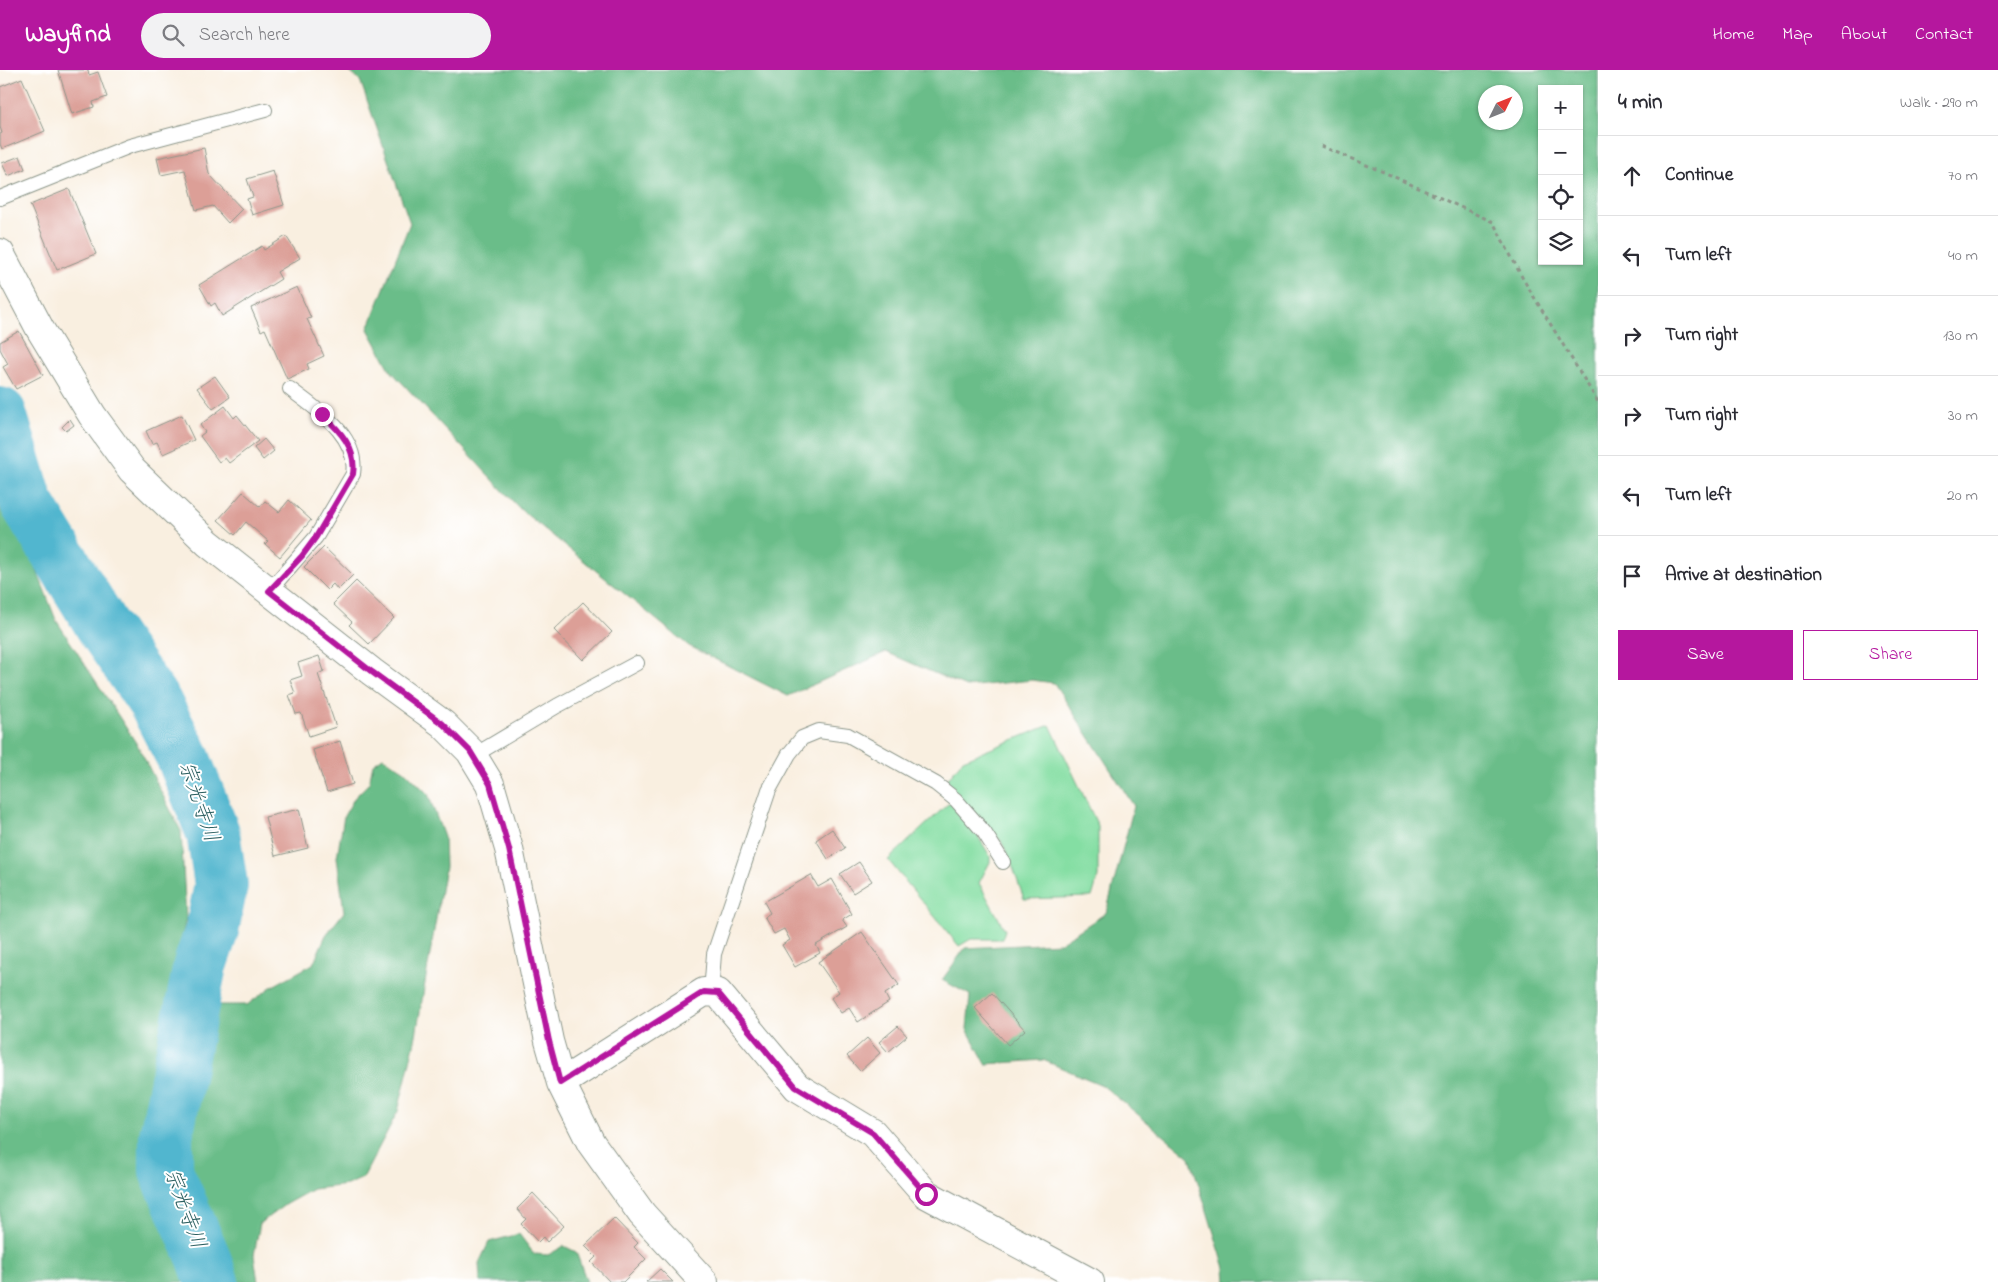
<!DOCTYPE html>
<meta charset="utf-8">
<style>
body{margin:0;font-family:"Indie Flower","Klee One",sans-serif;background:#f2f2f3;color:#2b2b33}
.controls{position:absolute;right:15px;top:15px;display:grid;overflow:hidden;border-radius:0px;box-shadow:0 1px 4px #0004}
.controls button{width:45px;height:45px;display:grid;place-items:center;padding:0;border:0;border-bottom:1px solid #e1e1e2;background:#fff;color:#2b2b33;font:25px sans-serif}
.compass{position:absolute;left:1478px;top:15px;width:45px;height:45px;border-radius:50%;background:#fff;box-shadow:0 1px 4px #0004;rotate:47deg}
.stop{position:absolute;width:15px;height:15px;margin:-11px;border:4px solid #b5179e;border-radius:50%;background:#fff}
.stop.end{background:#b5179e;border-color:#fff;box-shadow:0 1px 5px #0008}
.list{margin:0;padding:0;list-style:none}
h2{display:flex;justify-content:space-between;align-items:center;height:65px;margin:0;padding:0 20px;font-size:21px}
h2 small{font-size:16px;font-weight:400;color:#7c7c81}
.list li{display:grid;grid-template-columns:32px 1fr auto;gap:15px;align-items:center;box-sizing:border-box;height:80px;padding:0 20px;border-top:1px solid #e1e1e2}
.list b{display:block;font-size:19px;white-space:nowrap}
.list em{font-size:16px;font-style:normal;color:#7c7c81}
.actions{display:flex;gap:10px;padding:15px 20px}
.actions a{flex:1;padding:11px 0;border:1px solid #b5179e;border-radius:0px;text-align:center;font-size:18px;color:#b5179e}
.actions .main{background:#b5179e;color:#fff}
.icon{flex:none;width:28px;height:28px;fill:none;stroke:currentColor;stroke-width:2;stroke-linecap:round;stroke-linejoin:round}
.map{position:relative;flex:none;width:1598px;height:1212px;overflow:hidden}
header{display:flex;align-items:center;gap:30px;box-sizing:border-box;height:70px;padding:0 25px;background:#b5179e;color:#fff}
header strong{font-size:24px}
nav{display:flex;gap:28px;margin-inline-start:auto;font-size:18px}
.search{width:350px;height:45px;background:#f2f2f3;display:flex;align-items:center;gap:12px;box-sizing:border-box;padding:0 18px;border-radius:28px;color:#7c7c81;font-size:19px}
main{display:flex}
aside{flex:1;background:#fff}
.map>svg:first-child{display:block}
.green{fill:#84dea3;stroke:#528e6c}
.forest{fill:#6bbd89;stroke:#457d5e;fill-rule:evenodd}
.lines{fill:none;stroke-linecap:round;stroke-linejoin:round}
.river{stroke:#51b6cf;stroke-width:54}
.building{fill:#dc9f97}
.service-casing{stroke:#8c968a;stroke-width:16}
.minor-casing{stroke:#8c968a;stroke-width:30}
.path{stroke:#8c968a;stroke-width:3;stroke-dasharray:4 4;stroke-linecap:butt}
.service{stroke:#fff;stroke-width:14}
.minor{stroke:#fff;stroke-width:28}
.route{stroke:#b5179e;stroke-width:6}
.labels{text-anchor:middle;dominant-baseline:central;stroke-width:4;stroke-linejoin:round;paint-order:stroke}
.water-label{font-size:21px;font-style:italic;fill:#2e6162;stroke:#fff}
</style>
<header>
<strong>Wayfind</strong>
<div class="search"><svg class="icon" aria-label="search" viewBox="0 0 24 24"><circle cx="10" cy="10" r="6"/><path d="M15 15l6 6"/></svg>Search here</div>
<nav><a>Home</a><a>Map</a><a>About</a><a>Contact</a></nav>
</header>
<main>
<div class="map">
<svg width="1598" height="1212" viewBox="0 0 1598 1212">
<rect width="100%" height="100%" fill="#fff"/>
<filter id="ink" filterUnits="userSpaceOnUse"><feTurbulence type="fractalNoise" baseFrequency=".02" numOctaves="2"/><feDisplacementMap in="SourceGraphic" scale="10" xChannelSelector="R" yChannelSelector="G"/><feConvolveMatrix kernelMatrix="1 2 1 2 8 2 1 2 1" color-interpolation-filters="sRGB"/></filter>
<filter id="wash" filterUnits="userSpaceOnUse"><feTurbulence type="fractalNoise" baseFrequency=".0096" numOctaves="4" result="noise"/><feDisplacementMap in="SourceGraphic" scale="20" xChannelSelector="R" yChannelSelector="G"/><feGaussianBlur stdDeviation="1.12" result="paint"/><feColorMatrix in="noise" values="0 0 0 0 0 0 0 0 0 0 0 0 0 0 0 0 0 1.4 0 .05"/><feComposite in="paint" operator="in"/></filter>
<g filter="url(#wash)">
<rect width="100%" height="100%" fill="#f9efe0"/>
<path class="green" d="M1050,655L1098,756V807L1092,827L1024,829L1010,789L1001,771L945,712L963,690Z
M950,732L968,750L990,786V792L979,813L1005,860L1002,869H971L959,876L888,790Z"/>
<path class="forest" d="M347,0H1598V1212H1226L1225,1198L1190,1087L1102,1015L1043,990L986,994L967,959L970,925L942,910L965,878L1060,873L1106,843L1134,736L1054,613L1032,610L966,617L886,582L788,626L689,576L521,440L391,301L368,259L410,153L360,10ZM1542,19H1579V191H1542ZM1486,22H1516V52H1486Z
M0,405L56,550L138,676L181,761L186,848L140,1066L159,1148L187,1212H0Z
M383,687L405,701L428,724L444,767L445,797L415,971L398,1041L363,1108L347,1115L313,1119L286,1134L260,1153L254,1185L258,1212H232L198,1135L179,1086L195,1003L207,970L208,942L212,935H247L271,917L313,894L326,865L344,842L337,787L344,746L355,727L369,713L373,694Z
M519,1164L534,1184L548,1185L564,1176L576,1182L587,1212H480L479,1193L489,1172Z"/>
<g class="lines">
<path class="river" d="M0,344L27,433L104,559L155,633L183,687L213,763L221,815L212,860L200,895L166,1066V1101L203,1186L212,1212"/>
</g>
<g id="blocks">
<path class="building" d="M58,0H88L89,5L98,2L107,27L93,32L94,37L72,44Z
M22,8L45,61L2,79L0,74V64L2,63L0,57V17Z
M204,78L209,104L242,139L228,153L213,136L196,140L185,100L161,105L157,88Z
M20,86L25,99L8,106L2,93Z
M273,101L284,135L252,145L247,129L253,127L247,109Z
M69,119L96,184L57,200L30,135Z
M286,166L300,188L277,202L281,209L222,246L215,233L211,236L199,215L262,176L264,180Z
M297,217L311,248L307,249L324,286L307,294L309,299L287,309L265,259L261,261L251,238Z
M19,261L43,305L16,319L3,297L8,294L0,279V272Z
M215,306L230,327L213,339L197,318Z
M225,336L234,348L237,345L258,371L229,393L225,388L219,392L200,366L205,362L200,355Z
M182,345L194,370L163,384L157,372L152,374L146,361Z
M70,349L74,355L66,361L62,357Z
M264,369L274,381L263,390L254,378Z
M243,422L260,437L265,431L279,442L289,430L311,450L280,487L265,474L268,471L246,452L235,465L218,450Z
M324,477L353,505L338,520L333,514L327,520L304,497Z
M356,511L394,548L369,574L349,555L352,552L333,534Z
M583,532L612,562L583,590L554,560Z
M319,586L324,601L318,604L336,657L309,666L301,643L296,644L289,625L295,623L290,610L302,606L298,593Z
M340,671L353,714L327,722L313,680Z
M299,739L308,778L275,786L265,747Z
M832,759L845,778L828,789L816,770Z
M859,792L872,811L853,823L840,804Z
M811,805L818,817L832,809L852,844L842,850L847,857L816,875L820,883L795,897L782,875L790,870L784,859L774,864L764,847L770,843L764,832Z
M862,862L899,915L885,924L889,932L858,952L849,938L841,943L831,928L839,922L818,892Z
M992,923L1025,960L1008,975L975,938Z
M898,956L907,966L888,982L879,972Z
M867,968L880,983L860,1001L847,986Z
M533,1123L564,1156L547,1172L543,1167L538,1172L521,1154L526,1149L517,1139Z
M614,1148L638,1173L634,1177L646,1189L623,1212H610L591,1192L596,1187L585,1176Z
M660,1199L673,1212H646Z"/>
</g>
</g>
<g filter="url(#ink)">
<use href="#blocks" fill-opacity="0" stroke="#8c968a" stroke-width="1"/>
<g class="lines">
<g class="service-casing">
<path id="service" d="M0,128L130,76L265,40
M269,521L316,467L353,404C359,365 317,340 290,319
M473,686L557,636L637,593
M711,923L714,884L769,720L789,684L802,668L819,661L848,665L936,714L956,730L984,762L1003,792"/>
</g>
<g class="minor-casing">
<path id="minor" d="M0,183L40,259L92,345L132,400L208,473L372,602L443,654L470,681L490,714L509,779L549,971L561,1013L591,1073L642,1144L704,1212
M561,1013L704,922L718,923L797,1017L873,1063L926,1124L1090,1212"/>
</g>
<path class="path" d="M1321,76L1388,104L1493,152L1523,209L1598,332"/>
<use href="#service" class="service"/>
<use href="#minor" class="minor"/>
</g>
</g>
<g class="lines" filter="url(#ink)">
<path class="route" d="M322,344C340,361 357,378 353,404L316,467L302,486L269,521L372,602L443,654L470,681L490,714L509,779L549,971L560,1013L704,922L718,923L796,1017L873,1063L926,1124"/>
</g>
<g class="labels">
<g class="water-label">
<text transform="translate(198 732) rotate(71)">宗光寺川</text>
<text transform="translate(184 1139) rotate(70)">宗光寺川</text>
</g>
</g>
</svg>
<div class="controls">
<button>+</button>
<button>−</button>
<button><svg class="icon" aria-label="locate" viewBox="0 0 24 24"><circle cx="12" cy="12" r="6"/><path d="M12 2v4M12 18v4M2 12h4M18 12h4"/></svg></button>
<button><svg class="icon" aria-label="layers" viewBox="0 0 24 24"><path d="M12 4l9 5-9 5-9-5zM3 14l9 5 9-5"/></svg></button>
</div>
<svg class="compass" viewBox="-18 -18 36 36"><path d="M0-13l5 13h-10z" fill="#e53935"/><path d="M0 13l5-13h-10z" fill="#7c7c81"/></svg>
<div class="stop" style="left:926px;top:1124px"></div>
<div class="stop end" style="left:322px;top:344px"></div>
</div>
<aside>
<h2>4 min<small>Walk · 290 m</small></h2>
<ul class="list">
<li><svg class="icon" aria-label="ahead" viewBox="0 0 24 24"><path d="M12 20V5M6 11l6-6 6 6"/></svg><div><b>Continue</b></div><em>70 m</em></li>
<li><svg class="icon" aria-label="left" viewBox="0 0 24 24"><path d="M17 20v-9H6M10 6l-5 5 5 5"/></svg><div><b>Turn left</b></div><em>40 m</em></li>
<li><svg class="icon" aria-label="right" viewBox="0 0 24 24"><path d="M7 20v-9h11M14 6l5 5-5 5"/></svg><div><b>Turn right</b></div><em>130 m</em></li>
<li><svg class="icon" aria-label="right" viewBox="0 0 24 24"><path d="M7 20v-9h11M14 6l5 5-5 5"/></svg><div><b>Turn right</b></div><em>30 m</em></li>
<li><svg class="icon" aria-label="left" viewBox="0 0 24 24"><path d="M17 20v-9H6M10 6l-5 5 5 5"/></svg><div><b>Turn left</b></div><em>20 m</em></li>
<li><svg class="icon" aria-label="arrive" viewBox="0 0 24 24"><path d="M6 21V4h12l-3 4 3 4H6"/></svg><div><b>Arrive at destination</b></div></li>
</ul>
<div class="actions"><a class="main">Save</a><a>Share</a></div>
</aside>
</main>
